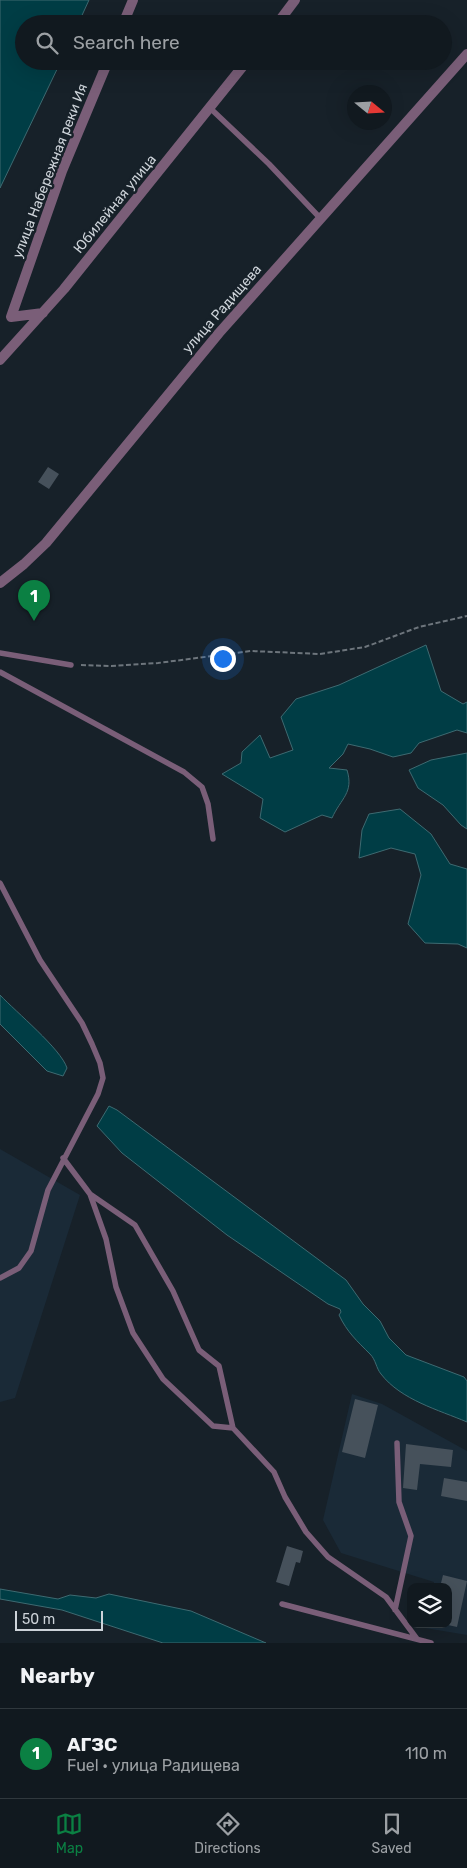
<!DOCTYPE html>
<meta charset="utf-8">
<style>
body{margin:0;font-family:Rubik,sans-serif;background:#1a2228;color:#f1f3f6}
.controls{position:absolute;right:15px;bottom:15px;display:grid;overflow:hidden;border-radius:10px;box-shadow:0 5px 20px #0002}
.controls button{width:45px;height:45px;display:grid;place-items:center;padding:0;border:0;border-bottom:1px solid #30383d;background:#11191f;color:#f1f3f6;font:25px sans-serif}
.compass{position:absolute;left:347px;top:85px;width:45px;height:45px;border-radius:50%;background:#11191f;box-shadow:0 5px 20px #0002;rotate:108deg}
.scale{position:absolute;left:15px;bottom:12px;width:88px;box-sizing:border-box;padding-left:5px;border:2px solid #cdd3d9;border-top:0;font-size:14px;line-height:18px;white-space:nowrap;color:#cdd3d9;-webkit-text-stroke:4px #172129;paint-order:stroke}
.you{position:absolute;left:222px;top:658px;width:18px;height:18px;margin:-12px;border:4px solid #fff;border-radius:50%;background:#1a73e8;box-shadow:0 0 0 8px #1a73e833}
.badge{display:grid;place-items:center;width:32px;height:32px;border-radius:50%;background:#0b8043;color:#fff;font-size:16px;font-weight:700}
.pin{position:absolute;translate:-50% -41px;filter:drop-shadow(0 1px 2px #0008)}
.pin::after{content:'';position:absolute;top:26px;width:18px;height:15px;background:inherit;clip-path:polygon(0 0,100% 0,50% 100%)}
.list{margin:0;padding:0;list-style:none}
h2{display:flex;justify-content:space-between;align-items:center;height:65px;margin:0;padding:0 20px;font-size:21px}
h2 small{font-size:16px;font-weight:400;color:#9ca0a4}
.list li{display:grid;grid-template-columns:32px 1fr auto;gap:15px;align-items:center;box-sizing:border-box;height:90px;padding:0 20px;border-top:1px solid #30383d}
.list b{display:block;font-size:19px;white-space:nowrap}
.list p{margin:0;font-size:16px;white-space:nowrap;color:#9ca0a4}
.list em{font-size:16px;font-style:normal;color:#9ca0a4}
.icon{flex:none;width:28px;height:28px;fill:none;stroke:currentColor;stroke-width:2;stroke-linecap:round;stroke-linejoin:round}
.map{position:relative;flex:none;width:467px;height:1643px;overflow:hidden}
.search{position:absolute;background:#11191f;box-shadow:0 5px 20px #0002;left:15px;right:15px;top:15px;height:55px;display:flex;align-items:center;gap:12px;box-sizing:border-box;padding:0 18px;border-radius:28px;color:#9ca0a4;font-size:19px}
.sheet{height:155px;background:#11191f}
nav{display:flex;justify-content:space-around;align-items:center;box-sizing:border-box;height:70px;border-top:1px solid #30383d;background:#11191f;font-size:14px;color:#9ca0a4}
nav a{display:grid;justify-items:center;gap:2px}
nav .on{color:#0b8043}
.map>svg:first-child{display:block}
.built{fill:#1a2a37}
.water{fill:#003d45;stroke:#3e6a71}
.building{fill:#46515b}
.lines{fill:none;stroke-linecap:round;stroke-linejoin:round}
.path{stroke:#6d757c;stroke-width:2;stroke-dasharray:5 2.5;stroke-linecap:butt}
.service{stroke:#7a5e78;stroke-width:5.5}
.minor{stroke:#7a5e78;stroke-width:10}
.labels{text-anchor:middle;dominant-baseline:central;stroke-width:5;stroke-linejoin:round;paint-order:stroke}
.street-label{font-size:14px;fill:#cdd3d9;stroke:#172129}
</style>
<div class="map">
<svg width="467" height="1643" viewBox="0 0 467 1643">
<rect width="100%" height="100%" fill="#172129"/>
<path class="built" d="M0,1149L80,1195L15,1398L0,1402Z
M352,1394L382,1404L467,1451V1635L425,1628L426,1624H448V1587H434V1582L341,1553L323,1520Z"/>
<path class="water" d="M0,0H89L78,24H24V61H61L0,188Z
M426,645L441,691L463,704L467,702V733L457,730L419,743L411,753L393,757L370,749L348,744L343,754L329,768L347,770C354,793 341,798 332,818L322,815L285,832L260,818L263,799L222,774L241,763L242,752L260,735L270,758L293,750L281,717L296,699L339,685Z
M467,753V829L461,825L443,805L418,788L409,770L431,760Z
M400,809L431,834L450,864L467,869V948L458,944L425,943L408,924L421,875L415,854L391,848L359,858L362,830L369,814Z
M0,995C16,1012 61,1049 67,1068L63,1076L47,1071L0,1024Z
M109,1106L117,1110L346,1280L363,1304L380,1321L389,1338L406,1355L464,1377L467,1381V1422C439,1410 401,1400 381,1374C376,1368 376,1360 370,1354C357,1341 347,1332 339,1315L341,1312L340,1309L328,1304L227,1235L122,1153L97,1126Z
M0,1589L58,1599L70,1595L96,1598L109,1594L191,1611L266,1643H163L62,1610L0,1599Z"/>
<path class="building" d="M48,467L59,474L49,489L38,482Z
M355,1399L378,1405L365,1458L342,1452Z
M406,1444L453,1450L451,1467L420,1464L417,1490L403,1488Z
M444,1478L467,1482V1501L441,1496Z
M287,1546L303,1551L300,1563L296,1562L289,1586L276,1582Z
M443,1575L467,1581L457,1627L448,1625V1587H440Z"/>
<g class="lines">
<path class="path" d="M81,665L111,666L158,663L251,651L320,654L365,647L419,627L467,616"/>
<path class="service" d="M210,108L269,164L321,219
M0,653L71,665
M0,672L184,772L202,787L208,804L213,839
M0,883L40,960L82,1023L92,1044L100,1063L103,1078L98,1094L48,1190L31,1251L19,1268L0,1278
M63,1158L90,1194L106,1239L116,1287L133,1333L163,1379L213,1426L233,1428
M90,1194L135,1225L173,1291L199,1350L219,1366L233,1428L274,1472L285,1497L306,1532L328,1557L386,1597L417,1639
M282,1604L431,1643
M395,1610L411,1536L399,1502L397,1443"/>
<path class="minor" d="M123,24L133,0
M277,24L295,0
M43,313L11,317L62,171L108,61
M0,360L64,289L247,61
M0,583L24,564L46,543L219,333L467,54"/>
</g>
<g class="labels">
<g class="street-label">
<text transform="translate(50 171) rotate(-69)">улица Набережная реки Ия</text>
<text transform="translate(115 204) rotate(-51)">Юбилейная улица</text>
<text transform="translate(222 309) rotate(-49)">улица Радищева</text>
</g>
</g>
</svg>
<div class="controls">
<button><svg class="icon" aria-label="layers" viewBox="0 0 24 24"><path d="M12 4l9 5-9 5-9-5zM3 14l9 5 9-5"/></svg></button>
</div>
<svg class="compass" viewBox="-18 -18 36 36"><path d="M0-13l5 13h-10z" fill="#e53935"/><path d="M0 13l5-13h-10z" fill="#9ca0a4"/></svg>
<div class="scale">50 m</div>
<div class="you"></div>
<div class="pin badge" style="left:34px;top:621px">1</div>
<div class="search"><svg class="icon" aria-label="search" viewBox="0 0 24 24"><circle cx="10" cy="10" r="6"/><path d="M15 15l6 6"/></svg>Search here</div>
</div>
<section class="sheet">
<h2>Nearby<small></small></h2>
<ul class="list">
<li><span class="badge">1</span><div><b>АГЗС</b><p>Fuel · улица Радищева</p></div><em>110 m</em></li>
</ul>
</section>
<nav>
<a class="on"><svg class="icon" aria-label="map" viewBox="0 0 24 24"><path d="M3 6l6-2 6 2 6-2v14l-6 2-6-2-6 2zM9 4v14M15 6v14"/></svg>Map</a>
<a><svg class="icon" aria-label="directions" viewBox="0 0 24 24"><path d="M12 3l9 9-9 9-9-9zM9 14v-3h6M13 9l2 2-2 2"/></svg>Directions</a>
<a><svg class="icon" aria-label="saved" viewBox="0 0 24 24"><path d="M7 4h10v16l-5-4-5 4z"/></svg>Saved</a>
</nav>
